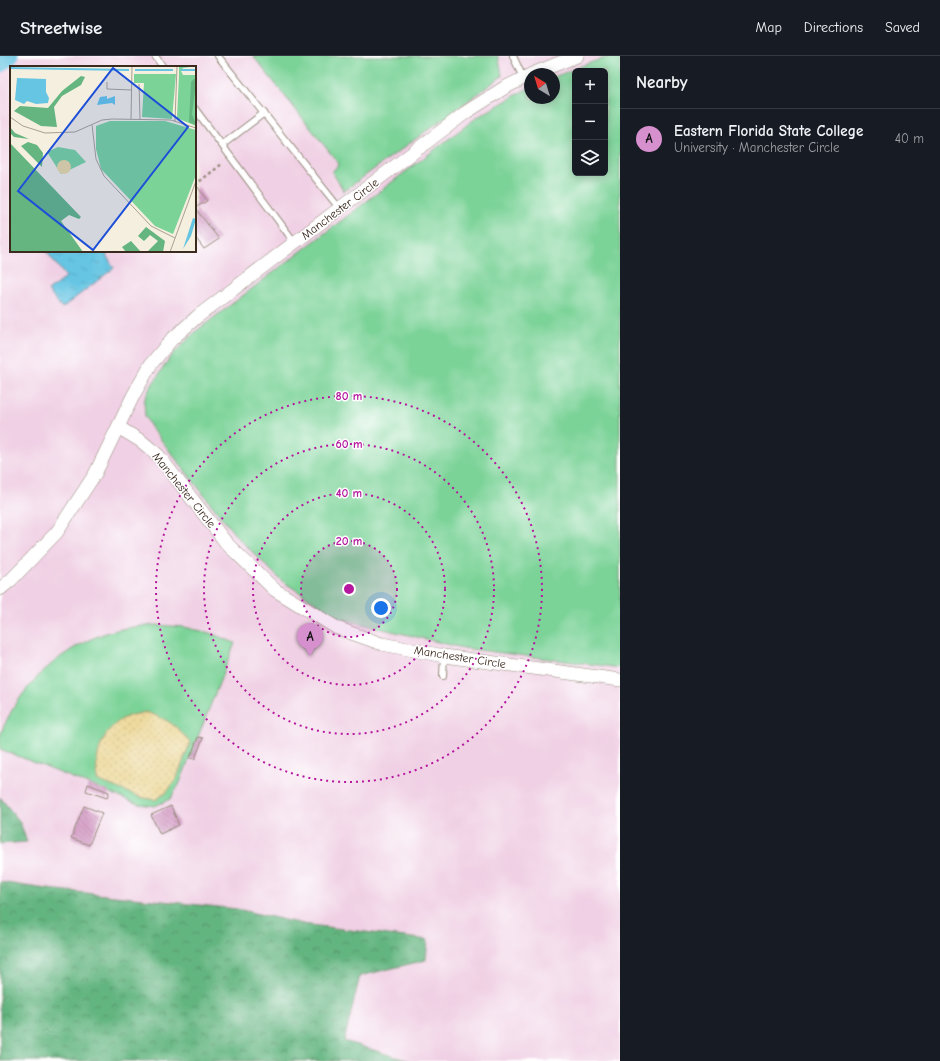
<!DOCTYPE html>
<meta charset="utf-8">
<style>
body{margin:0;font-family:"Comic Neue",sans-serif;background:#20242c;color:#f1f3f6}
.controls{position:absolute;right:12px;top:12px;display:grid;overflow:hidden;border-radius:6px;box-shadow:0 2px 10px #0003}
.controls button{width:36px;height:36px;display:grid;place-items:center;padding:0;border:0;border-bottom:1px solid #363941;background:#171b24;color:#f1f3f6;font:20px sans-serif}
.compass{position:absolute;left:524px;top:12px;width:36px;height:36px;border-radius:50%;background:#171b24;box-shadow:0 2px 10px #0003;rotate:322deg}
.you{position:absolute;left:381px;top:552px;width:14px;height:14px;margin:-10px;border:3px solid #fff;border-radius:50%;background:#1a73e8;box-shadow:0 0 0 6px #1a73e833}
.badge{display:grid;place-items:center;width:26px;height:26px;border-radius:50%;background:#d690ce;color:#111;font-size:13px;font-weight:700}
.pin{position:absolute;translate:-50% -33px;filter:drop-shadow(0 1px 2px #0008)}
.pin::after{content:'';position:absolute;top:21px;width:14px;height:12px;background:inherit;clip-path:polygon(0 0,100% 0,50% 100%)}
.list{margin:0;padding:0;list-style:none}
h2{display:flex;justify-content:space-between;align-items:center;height:52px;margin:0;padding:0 16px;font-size:17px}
h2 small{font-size:13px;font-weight:400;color:#9ea1a6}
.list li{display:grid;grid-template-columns:26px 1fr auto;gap:12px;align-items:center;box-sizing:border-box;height:60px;padding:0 16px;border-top:1px solid #363941}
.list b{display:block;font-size:15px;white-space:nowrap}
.list p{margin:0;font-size:13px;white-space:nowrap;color:#9ea1a6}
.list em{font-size:13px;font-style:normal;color:#9ea1a6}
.icon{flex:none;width:22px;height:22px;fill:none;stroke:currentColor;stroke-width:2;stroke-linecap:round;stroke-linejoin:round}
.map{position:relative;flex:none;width:620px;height:1005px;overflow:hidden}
header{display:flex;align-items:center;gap:24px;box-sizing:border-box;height:56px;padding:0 20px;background:#171b24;border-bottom:1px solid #363941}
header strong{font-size:19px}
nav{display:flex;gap:22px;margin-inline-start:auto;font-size:14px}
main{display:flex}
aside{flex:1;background:#171b24}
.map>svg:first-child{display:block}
.built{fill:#f0d0e4;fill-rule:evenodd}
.grass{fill:#7bd398;stroke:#5b7e5b;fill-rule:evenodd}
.forest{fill:url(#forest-crowns);stroke:#50704f}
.sand{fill:url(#sand-dots);stroke:#94825e}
.water{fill:url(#water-ripples);stroke:#507880}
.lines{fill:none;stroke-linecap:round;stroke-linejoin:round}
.canal{stroke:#65c5e3;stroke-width:17}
.building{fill:url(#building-back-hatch)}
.service-casing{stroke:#988c7e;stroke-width:8}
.minor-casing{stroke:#988c7e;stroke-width:14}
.path{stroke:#988c7e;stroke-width:2.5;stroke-dasharray:3 3;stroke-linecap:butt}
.service{stroke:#fff;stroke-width:6}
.minor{stroke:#fff;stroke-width:13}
.ring{fill:none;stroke:#b5179e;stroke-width:2;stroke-dasharray:2 4}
.labels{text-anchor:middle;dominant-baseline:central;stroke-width:3;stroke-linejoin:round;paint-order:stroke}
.street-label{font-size:12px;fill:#3b2a1e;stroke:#fff}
.inset-river{fill:none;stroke:#65c5e3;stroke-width:2}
.inset-road{fill:none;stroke:#aaa091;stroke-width:1}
.view{fill:#1d4ed8;fill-opacity:0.15;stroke:#1d4ed8;stroke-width:2}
.inset-edge{fill:none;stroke:#3b2a1e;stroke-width:2}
.centre{fill:#b5179e;stroke:#fff;stroke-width:2}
.ring-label{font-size:12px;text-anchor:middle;font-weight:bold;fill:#b5179e;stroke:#fff;stroke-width:3;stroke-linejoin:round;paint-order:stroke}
</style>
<header>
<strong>Streetwise</strong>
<nav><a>Map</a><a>Directions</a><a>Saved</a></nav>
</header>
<main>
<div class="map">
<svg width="620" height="1005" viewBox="0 0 620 1005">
<defs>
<pattern id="forest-crowns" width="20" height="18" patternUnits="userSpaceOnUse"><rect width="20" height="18" fill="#64b580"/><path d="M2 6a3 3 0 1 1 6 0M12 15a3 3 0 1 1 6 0" fill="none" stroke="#549368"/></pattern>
<pattern id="sand-dots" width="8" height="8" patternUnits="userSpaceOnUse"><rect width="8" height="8" fill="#eeda9e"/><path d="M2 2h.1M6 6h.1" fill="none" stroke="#cdbb88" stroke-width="1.8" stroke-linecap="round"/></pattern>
<pattern id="water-ripples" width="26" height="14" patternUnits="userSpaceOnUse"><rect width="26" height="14" fill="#65c5e3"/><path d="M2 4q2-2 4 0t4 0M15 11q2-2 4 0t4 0" fill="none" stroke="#59a9c2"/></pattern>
<pattern id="building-back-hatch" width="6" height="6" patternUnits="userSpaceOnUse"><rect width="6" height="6" fill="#d194c1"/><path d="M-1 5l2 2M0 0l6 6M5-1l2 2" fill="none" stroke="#ab799c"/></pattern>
</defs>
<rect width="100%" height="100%" fill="#fff"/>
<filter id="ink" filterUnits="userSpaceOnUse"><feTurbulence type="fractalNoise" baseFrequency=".025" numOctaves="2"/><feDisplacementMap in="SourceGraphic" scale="8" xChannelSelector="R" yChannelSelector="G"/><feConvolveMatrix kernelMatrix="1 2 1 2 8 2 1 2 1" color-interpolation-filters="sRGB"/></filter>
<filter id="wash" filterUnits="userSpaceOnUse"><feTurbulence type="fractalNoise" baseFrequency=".012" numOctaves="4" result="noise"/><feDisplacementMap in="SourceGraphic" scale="16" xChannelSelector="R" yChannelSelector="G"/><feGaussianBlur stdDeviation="0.9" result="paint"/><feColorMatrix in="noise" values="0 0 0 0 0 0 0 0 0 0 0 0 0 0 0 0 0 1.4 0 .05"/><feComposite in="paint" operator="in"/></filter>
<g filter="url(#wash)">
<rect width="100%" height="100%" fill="#f4efde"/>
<path class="built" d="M0,0H620V1005H0ZM11,11H195V195H11ZM575,15H605V117H575ZM530,18H554V42H530Z"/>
<path class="grass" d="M253,0H498L501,13L502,20L344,135L332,116L339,108Z
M611,0H620V612L463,592L341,563L282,525L236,480L151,371L145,360L144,345L150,332L171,300L195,276L476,62L530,31V42H554V21L589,7ZM575,15H605V117H575Z
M157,569L184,571L210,577L235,587L179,729L170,743L155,750L138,748L0,693C0,690 0,685 0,681C2,672 7,664 11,656C32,620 64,593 103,578C120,572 138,570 157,569Z"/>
<path class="forest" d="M0,741L20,766L27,786L0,788Z
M0,826L39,832L237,853L303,868L428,884L426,904L360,920L344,985L409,1005H0Z"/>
<path class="sand" d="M146,656C168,664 176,668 190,687L176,724L166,737L155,744L140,741L97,724C95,700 100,677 122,663C128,659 139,658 146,656Z"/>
<path class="water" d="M46,195H111L106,199L114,212L62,252L48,235L66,221Z"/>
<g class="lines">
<path class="canal" d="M0,8L10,0"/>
</g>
<g id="blocks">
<path class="building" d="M198,131L207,145L195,152V134Z
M195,152L219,183L204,193L195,181Z
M198,681L203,682L195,703L190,702Z
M88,728L109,736L107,742L86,735Z
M84,750L102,757L89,789L71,782Z
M171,750L179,769L160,778L151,759Z"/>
</g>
</g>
<g filter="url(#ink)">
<use href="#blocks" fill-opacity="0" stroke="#988c7e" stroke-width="1"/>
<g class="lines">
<g class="service-casing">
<path id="service" d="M155,0L163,11
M218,0L340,153
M513,0L523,22
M195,53L295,187
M222,89L264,57
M443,620L444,600"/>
</g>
<g class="minor-casing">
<path id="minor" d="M532,18L577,0
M118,371L141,385L158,399L227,488L275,534L337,572L382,588L444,600L620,624
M0,533L11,524L57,476L95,418L133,340L151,308L171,284L198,260L465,57L504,32L530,19"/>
</g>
<path class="path" d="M195,129L222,108"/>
<use href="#service" class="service"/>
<use href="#minor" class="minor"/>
</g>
</g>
<circle cx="349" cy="533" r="48" fill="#b5179e" fill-opacity=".12"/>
<g class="ring">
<circle cx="349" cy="533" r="48"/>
<circle cx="349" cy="533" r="96"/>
<circle cx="349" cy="533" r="145"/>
<circle cx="349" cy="533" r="193"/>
</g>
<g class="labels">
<g class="street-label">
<text transform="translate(340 153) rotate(-37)">Manchester Circle</text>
<text transform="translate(184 434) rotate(51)">Manchester Circle</text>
<text transform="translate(460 601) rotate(9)">Manchester Circle</text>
</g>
</g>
<g transform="translate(10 10)">
<rect width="186" height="186" fill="#f4efde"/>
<path d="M169,0H186L173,2L171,5L173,9H186V60L167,52L169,9H171H169ZM124,8H166L162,53L132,51L134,17H124ZM100,55H155L186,64V109L163,168L145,160L91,103L86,83V60ZM48,81L65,84L76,96L51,108L37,86Z" fill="#7bd398"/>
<path d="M71,10L75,11L71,19L52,30L44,41L47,61L31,60L4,45L10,40L38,42L52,25ZM184,13H186V16L182,48L186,59L179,56L181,16ZM0,61L5,67L19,73L4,71L0,67ZM18,76L27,79L33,87L32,101L11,80ZM0,77L71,151L69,153L59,149L51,155L73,186H0ZM136,161L155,175L153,186H137L148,175L140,169L134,175L128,170ZM121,175L131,186H116L112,181Z" fill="#64b580"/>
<path d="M47 101a7 7 0 1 1 14 0a7 7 0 1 1-14 0Z" fill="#eeda9e"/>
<path d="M7,12L36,13V26L39,32L38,37L26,38L17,35L14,38L5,34ZM97,30V33L105,30V39L102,37L87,39L90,31ZM183,152L186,153L181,170L173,183Z" fill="#65c5e3"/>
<path class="inset-river" d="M0,2L119,4M125,4H163M171,4H186"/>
<path class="inset-road" d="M97,16V23L122,24M129,18L130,53M0,51L13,60L35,67L65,66L92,54L102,53L161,54L186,62M121,53L122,0M165,55L167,0M82,59L86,93L94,110L141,160L165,172M160,186L186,115"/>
<path class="view" d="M103,2L178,61L83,184L8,125Z"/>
<rect width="186" height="186" class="inset-edge"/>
</g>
<circle cx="349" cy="533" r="6" class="centre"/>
<g class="ring-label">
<text x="349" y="344">80 m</text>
<text x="349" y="392">60 m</text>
<text x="349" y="441">40 m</text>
<text x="349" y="489">20 m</text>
</g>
</svg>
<div class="controls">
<button>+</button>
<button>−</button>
<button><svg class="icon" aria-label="layers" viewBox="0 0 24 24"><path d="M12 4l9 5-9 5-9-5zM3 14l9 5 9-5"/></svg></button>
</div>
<svg class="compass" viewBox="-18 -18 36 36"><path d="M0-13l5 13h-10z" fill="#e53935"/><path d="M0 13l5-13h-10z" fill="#9ea1a6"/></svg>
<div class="you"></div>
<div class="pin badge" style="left:310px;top:600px">A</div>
</div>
<aside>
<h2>Nearby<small></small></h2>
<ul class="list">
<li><span class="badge">A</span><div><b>Eastern Florida State College</b><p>University · Manchester Circle</p></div><em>40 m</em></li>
</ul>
</aside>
</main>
